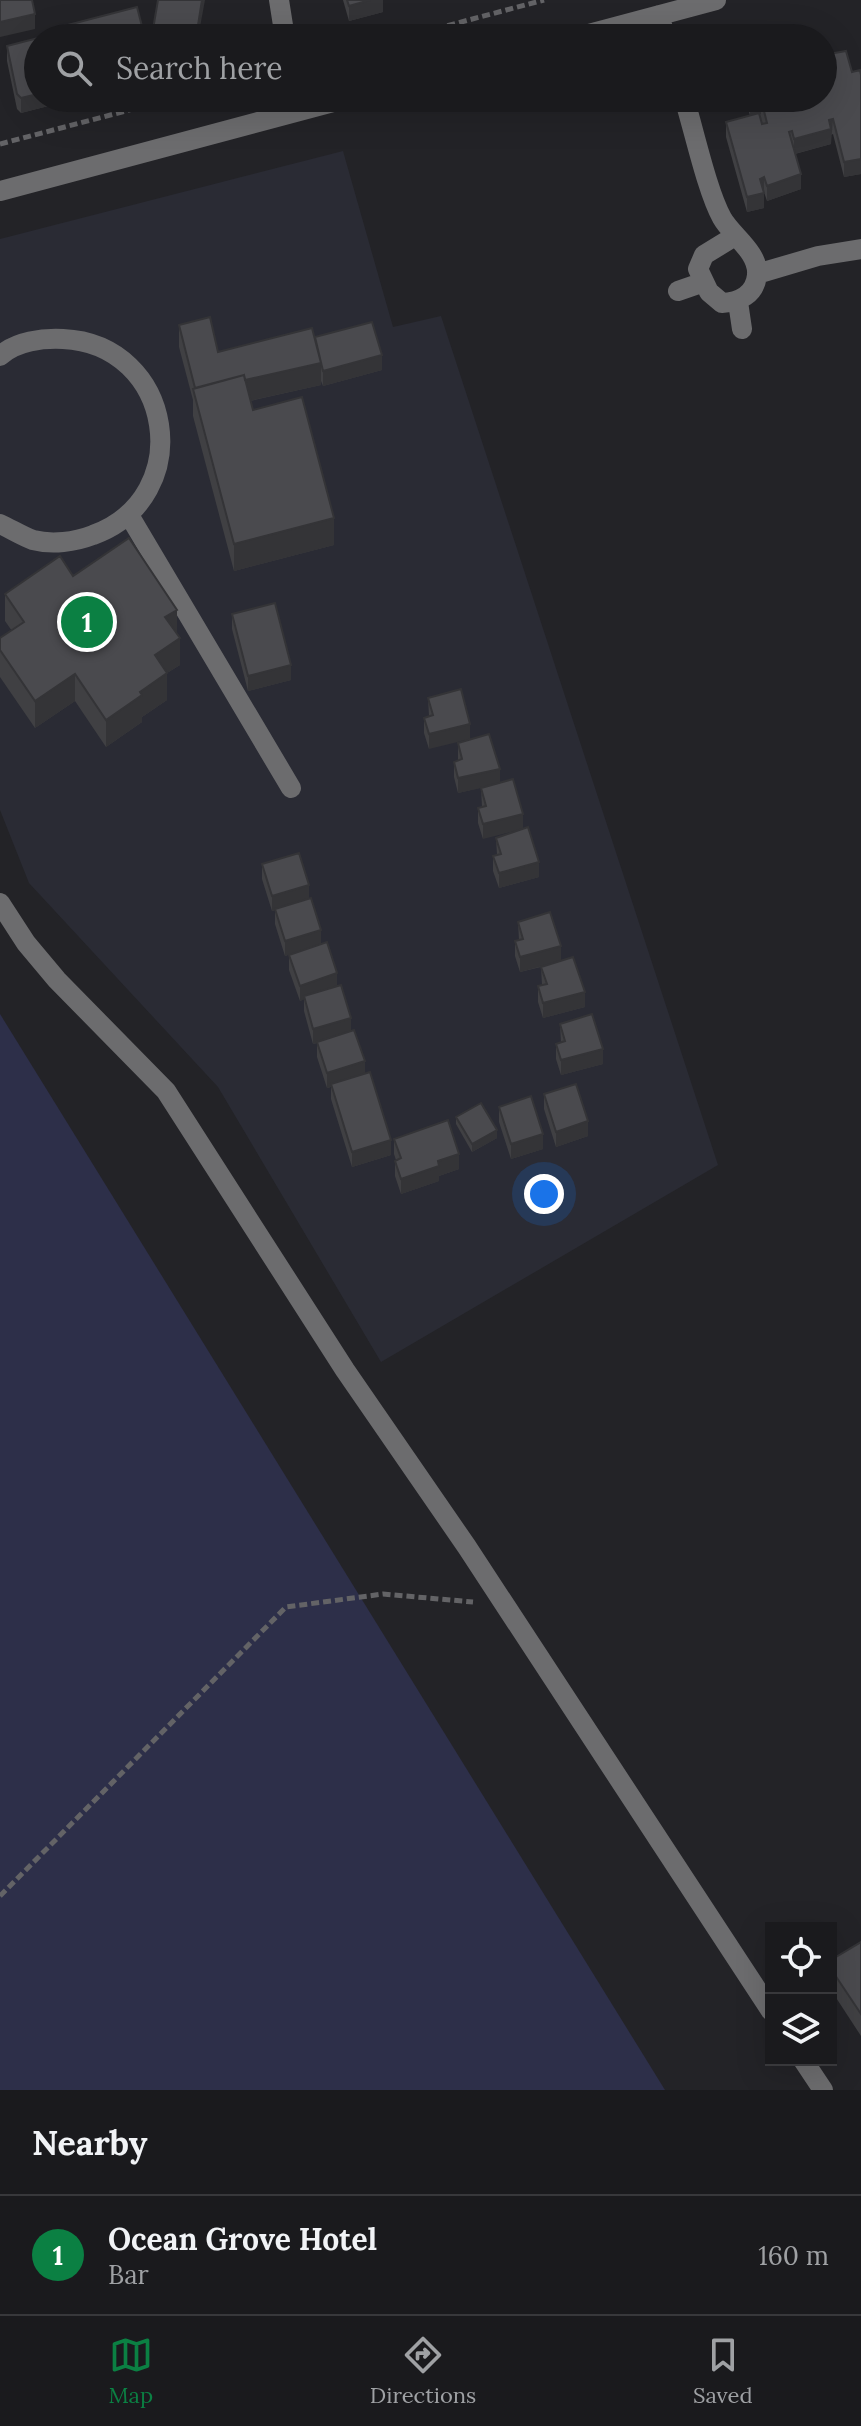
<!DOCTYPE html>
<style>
body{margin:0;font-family:Lora,serif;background:#232326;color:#f1f3f6}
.controls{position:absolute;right:24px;bottom:24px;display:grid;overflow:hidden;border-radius:0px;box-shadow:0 8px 32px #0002}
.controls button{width:72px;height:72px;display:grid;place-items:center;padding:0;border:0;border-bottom:2px solid #38383b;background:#1a1a1d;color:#f1f3f6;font:40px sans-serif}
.you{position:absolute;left:544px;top:1194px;width:28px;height:28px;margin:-20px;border:6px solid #fff;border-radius:50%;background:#1a73e8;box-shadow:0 0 0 12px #1a73e833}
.badge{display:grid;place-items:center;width:52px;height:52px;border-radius:50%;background:#0b8043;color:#fff;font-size:26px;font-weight:700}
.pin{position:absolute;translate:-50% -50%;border:4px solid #fff;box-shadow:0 2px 8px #0006}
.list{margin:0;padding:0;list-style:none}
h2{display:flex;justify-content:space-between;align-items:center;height:104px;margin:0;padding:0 32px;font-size:34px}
h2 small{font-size:26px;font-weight:400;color:#9fa1a4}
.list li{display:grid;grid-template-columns:52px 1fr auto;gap:24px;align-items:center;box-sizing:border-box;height:120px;padding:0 32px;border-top:2px solid #38383b}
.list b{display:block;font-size:30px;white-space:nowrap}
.list p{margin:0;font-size:26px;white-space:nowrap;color:#9fa1a4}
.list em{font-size:26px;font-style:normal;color:#9fa1a4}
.icon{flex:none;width:44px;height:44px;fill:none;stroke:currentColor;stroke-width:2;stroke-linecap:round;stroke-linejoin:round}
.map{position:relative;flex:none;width:861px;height:2090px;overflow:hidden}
.search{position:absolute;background:#1a1a1d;box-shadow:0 8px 32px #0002;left:24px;right:24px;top:24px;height:88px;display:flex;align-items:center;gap:20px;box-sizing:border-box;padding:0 28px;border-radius:44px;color:#9fa1a4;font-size:30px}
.sheet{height:224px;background:#1a1a1d}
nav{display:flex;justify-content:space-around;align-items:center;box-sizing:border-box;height:112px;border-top:2px solid #38383b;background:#1a1a1d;font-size:22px;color:#9fa1a4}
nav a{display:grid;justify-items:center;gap:4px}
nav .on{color:#0b8043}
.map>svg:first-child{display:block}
.built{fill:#2a2b34}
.green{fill:#2d2f49}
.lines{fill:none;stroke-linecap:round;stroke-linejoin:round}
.path{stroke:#636366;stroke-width:5;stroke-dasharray:8 4;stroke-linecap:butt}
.minor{stroke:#6c6c6e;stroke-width:20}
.wall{fill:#404043}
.shaded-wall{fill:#343437}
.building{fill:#4a4a4e;stroke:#343437;stroke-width:2}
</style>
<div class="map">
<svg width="861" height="2090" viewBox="0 0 861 2090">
<rect width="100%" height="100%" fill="#232327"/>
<path class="built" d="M343,151L393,327L441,316L718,1165L381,1362L218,1087L29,883L0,810V239Z"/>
<path class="green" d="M0,1014L665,2090H0Z"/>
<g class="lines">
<path class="path" d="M401,38L544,0
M0,144L175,98
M0,1896L286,1607L383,1594L473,1602"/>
<path class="minor" d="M279,0L285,38
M659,15L666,38
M574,38L716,0
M684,98C694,130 707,191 722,218C732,236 759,252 757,275C755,295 739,302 722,303L709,292L698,269L704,255L735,236
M0,191L348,98
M757,274L818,256L861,249
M678,291L704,282
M738,302L742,329
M0,356C16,341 43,338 63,339C174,344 198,497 93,535C75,542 52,545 33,540C22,536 11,529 0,524
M129,515L291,788
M0,903L26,943L57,980L166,1091L345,1370L467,1547L771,2011
M803,2060L823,2090"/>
</g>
<path class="wall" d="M343,0H383V12L349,21Z
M7,46L60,98V103L21,113L17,109L7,61Z
M852,72L861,75V174L844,177L833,134L831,135V144L795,154L801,189L767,201L764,192V208L747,212L726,137V122L750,116L745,98H823Z
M179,325L218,352L315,337L382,370L323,386L321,381V385L250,401L253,410L334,545L234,571L193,416V400L179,347Z
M73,576L177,634L180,665L167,673V700L142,717V722L106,747L75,701L35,728L0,677V650L12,631L5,621V594Z
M232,614L291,680L248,691L232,629Z
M461,689L429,749L424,733V718L429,716L428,698Z
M458,743L500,769L483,839L478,823V808L482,807L481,788L492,785L458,793L454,777V762L458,760Z
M496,838L539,877L499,888L493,871V856L497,855Z
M262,864L309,899L321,944L337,986L391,1155L352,1167L331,1099V1087L327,1088L317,1057V1043L313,1044L304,1011V999L300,1001L289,970V955L312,947L285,956L275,924V910L272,911L262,879Z
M518,922L561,961L585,1007L543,1018L538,1002V986L542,985L541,967L549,965L520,972L515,956V941L519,940Z
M560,1024L603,1064L561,1075L556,1059V1044L561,1043Z
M544,1094L588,1136L556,1147L544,1109Z
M499,1107L543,1149L511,1159L499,1122Z
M456,1117L497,1138L472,1152L456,1124Z
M394,1139L459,1169L439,1176V1181L401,1194L395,1176V1161L396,1160L394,1154Z
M861,1942V2036L831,1990V1960Z"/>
<path class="shaded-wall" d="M202,0H205L198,38H196Z
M370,0H383V12L349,21V6Z
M35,14V29L0,37V22Z
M38,94V98H60V103L21,113V98Z
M761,99V114L750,116V101Z
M833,119L831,144L794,154V139Z
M861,159V174L844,177V162Z
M801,174V189L767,201V186Z
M764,177V192L760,194V179Z
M764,193V208L747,212V197Z
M382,355V370L323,386V371Z
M321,363V385L199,412L196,392Z
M334,518V545L234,571V544Z
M177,610V637L165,617Z
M180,638V665L167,673V700L142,717V722L106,747V720L155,655Z
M291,665V680L248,691V676Z
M75,674V701L35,728V701Z
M470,724V739L429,749V734Z
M500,769V784L458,793V778Z
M523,814V829L483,839V824Z
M539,862V877L499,888V873Z
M309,885V900L272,911V896Z
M321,930V945L285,956V941Z
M561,946V961L520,972V957Z
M337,973V988L300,1001V986Z
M585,992V1007L543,1018V1003Z
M351,1018V1033L313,1044V1029Z
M603,1049V1064L561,1075V1060Z
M365,1061V1076L327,1088V1073Z
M588,1121V1136L556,1147V1132Z
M497,1130V1138L472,1152V1144Z
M543,1134V1149L511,1159V1144Z
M391,1140V1155L352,1167V1152Z
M459,1154V1169L439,1176V1181L401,1194V1179L438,1161Z"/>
<path class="building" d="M0,0H32L35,14L0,22Z
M158,0H202L196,38H169L152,35Z
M347,0H370L349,6Z
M137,7L145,38H63L60,27Z
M38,38V94L21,98L17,94L7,46Z
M846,51L852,72L860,70L861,75V159L844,162L833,119L829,120L831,129L794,139L792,131L789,132L801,174L767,186L764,177L760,179L764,193L747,197L726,122L759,113L762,124L767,123L761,99L750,101L749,98H823V55Z
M210,317L218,352L312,328L321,363L245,380L244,375L195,388L179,325Z
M372,322L382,355L323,371L315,337Z
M244,375L253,410L302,397L334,518L234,544L193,389Z
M129,538L177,610L165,617L180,638L155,655L167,673L140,692L142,695L106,720L75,674L35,701L0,650V638L24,622L5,594L60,556L73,576Z
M275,603L291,665L248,676L232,614Z
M461,689L470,724L429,734L424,718L433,715L428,698Z
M489,734L500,769L458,778L454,762L462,759L458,743Z
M513,779L523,814L483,824L478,808L486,806L481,788Z
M528,827L539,862L499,873L493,856L501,854L496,838Z
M299,853L309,885L272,896L262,864Z
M311,898L321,930L285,941L275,909Z
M550,912L561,946L520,957L515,941L523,939L518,922Z
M327,942L337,973L300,986L289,955Z
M573,957L585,992L543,1003L538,986L547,984L541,967Z
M341,985L351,1018L313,1029L304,996Z
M592,1014L603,1049L561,1060L556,1044L565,1041L560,1024Z
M354,1030L365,1061L327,1073L317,1042Z
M370,1072L391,1140L352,1152L331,1084Z
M576,1084L588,1121L556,1132L544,1094Z
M531,1096L543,1134L511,1144L499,1107Z
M481,1103L497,1130L472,1144L456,1117Z
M448,1120L459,1154L438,1161L439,1166L401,1179L395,1161L401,1158L394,1139Z
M861,1942V2014L831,1969V1960Z"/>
</svg>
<div class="controls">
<button><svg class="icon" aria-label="locate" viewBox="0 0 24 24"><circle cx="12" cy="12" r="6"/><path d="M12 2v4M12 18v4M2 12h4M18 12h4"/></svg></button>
<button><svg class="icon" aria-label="layers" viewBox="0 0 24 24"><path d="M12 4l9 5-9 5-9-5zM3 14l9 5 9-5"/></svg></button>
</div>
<div class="you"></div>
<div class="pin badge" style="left:87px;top:622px">1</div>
<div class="search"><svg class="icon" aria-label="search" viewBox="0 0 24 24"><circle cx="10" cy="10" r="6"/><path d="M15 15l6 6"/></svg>Search here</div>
</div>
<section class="sheet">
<h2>Nearby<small></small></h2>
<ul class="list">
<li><span class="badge">1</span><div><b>Ocean Grove Hotel</b><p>Bar</p></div><em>160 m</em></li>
</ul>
</section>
<nav>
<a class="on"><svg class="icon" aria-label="map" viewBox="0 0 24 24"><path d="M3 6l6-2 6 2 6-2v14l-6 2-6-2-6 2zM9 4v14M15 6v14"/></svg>Map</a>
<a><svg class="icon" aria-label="directions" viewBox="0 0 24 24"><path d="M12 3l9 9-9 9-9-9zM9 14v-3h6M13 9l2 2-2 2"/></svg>Directions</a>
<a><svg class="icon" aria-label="saved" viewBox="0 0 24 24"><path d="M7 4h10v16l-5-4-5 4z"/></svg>Saved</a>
</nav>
